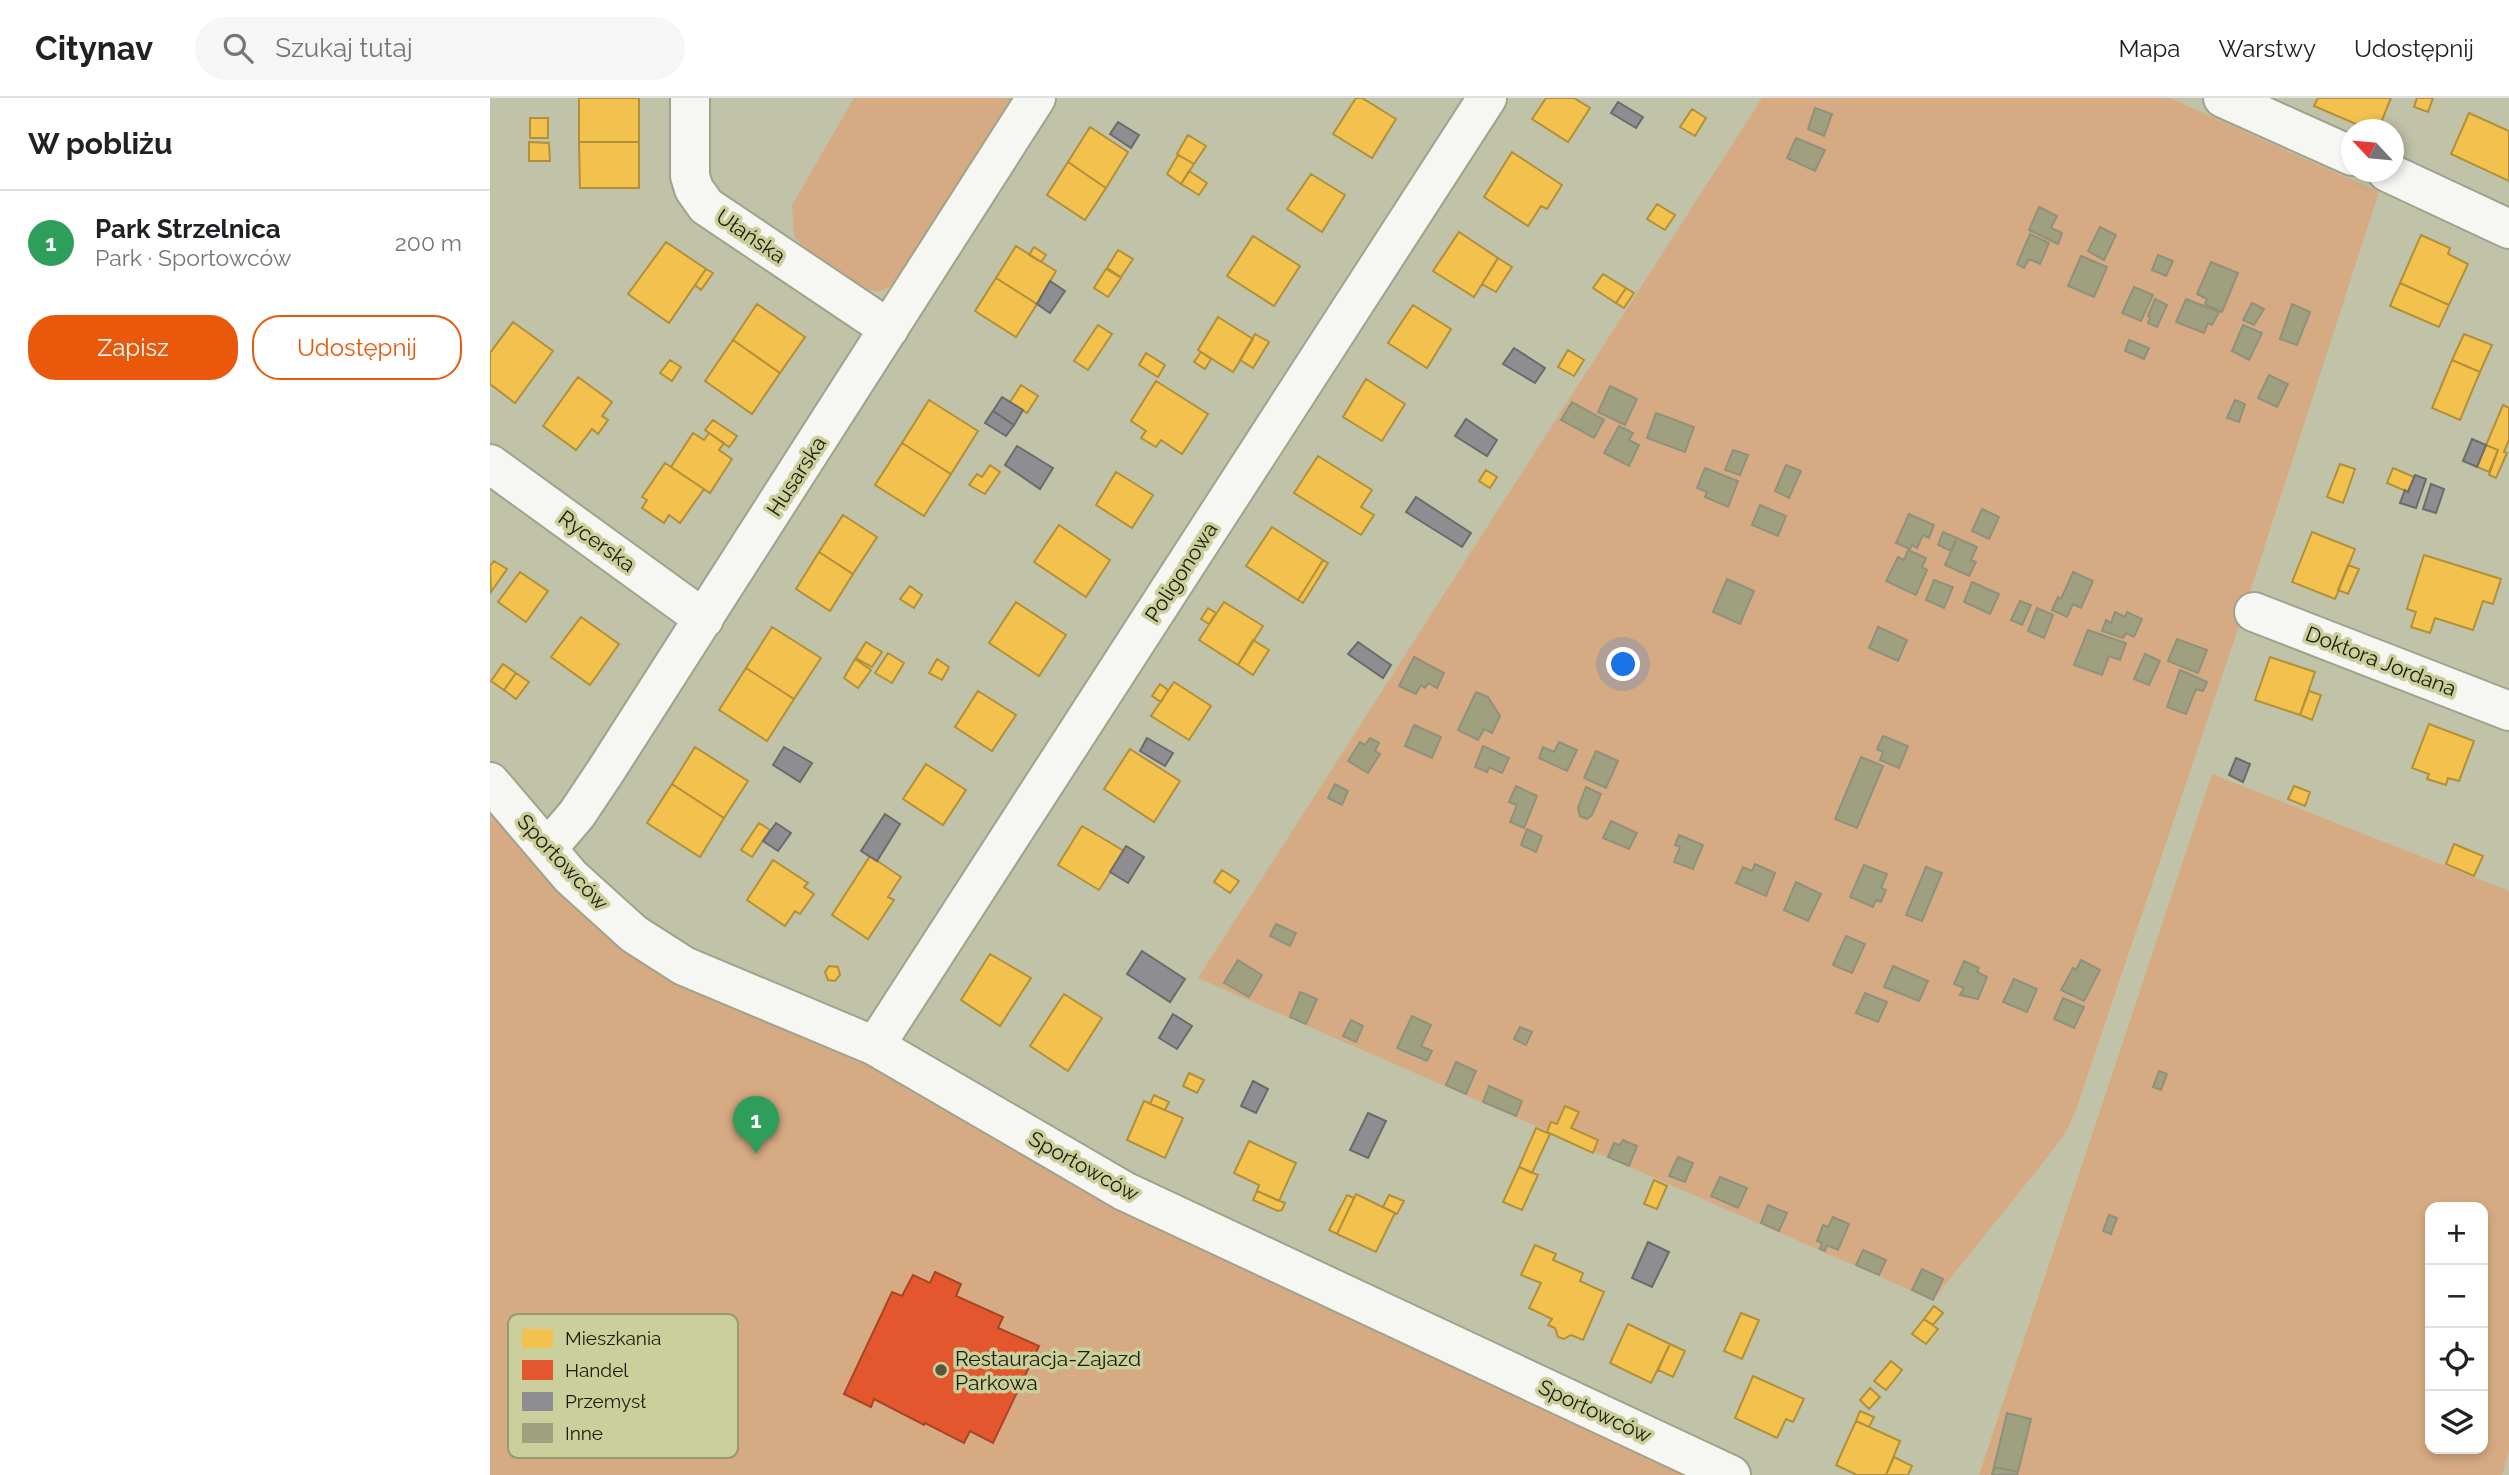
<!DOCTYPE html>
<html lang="pl">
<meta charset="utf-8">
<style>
body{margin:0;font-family:Raleway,sans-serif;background:#f6f6f6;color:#202124}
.controls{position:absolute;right:21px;bottom:21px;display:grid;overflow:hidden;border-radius:14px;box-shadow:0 4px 10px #0003}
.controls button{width:63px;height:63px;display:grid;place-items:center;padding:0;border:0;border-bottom:2px solid #e0e0e0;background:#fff;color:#202124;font:35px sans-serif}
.compass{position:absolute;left:1851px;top:21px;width:63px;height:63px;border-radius:50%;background:#fff;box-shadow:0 4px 10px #0003;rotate:296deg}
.you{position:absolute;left:1134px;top:567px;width:24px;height:24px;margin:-18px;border:5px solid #fff;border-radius:50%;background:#1a73e8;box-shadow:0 0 0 10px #1a73e833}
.badge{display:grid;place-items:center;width:46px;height:46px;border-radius:50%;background:#ea580c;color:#fff;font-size:23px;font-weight:700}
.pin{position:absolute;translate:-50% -58px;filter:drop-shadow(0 2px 4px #0008)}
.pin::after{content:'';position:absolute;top:37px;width:24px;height:21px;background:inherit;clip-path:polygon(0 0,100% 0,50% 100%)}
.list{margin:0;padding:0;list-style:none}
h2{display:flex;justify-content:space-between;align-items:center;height:91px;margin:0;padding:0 28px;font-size:30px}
h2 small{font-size:23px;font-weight:400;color:#757577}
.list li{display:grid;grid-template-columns:46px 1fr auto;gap:21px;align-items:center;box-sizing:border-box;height:105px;padding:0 28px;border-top:2px solid #e0e0e0}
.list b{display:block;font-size:26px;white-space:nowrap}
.list p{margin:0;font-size:23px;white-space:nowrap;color:#757577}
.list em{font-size:23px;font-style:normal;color:#757577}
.actions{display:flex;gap:14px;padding:21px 28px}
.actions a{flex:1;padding:16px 0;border:2px solid #ea580c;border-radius:28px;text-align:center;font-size:24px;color:#ea580c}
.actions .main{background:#ea580c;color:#fff}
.icon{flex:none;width:38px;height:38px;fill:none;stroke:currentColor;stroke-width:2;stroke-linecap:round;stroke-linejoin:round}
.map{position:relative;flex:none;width:2019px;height:1377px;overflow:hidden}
header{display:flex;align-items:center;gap:42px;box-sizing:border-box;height:98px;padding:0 35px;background:#fff;border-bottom:2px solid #e0e0e0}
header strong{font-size:33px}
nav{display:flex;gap:38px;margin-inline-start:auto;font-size:24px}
.search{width:490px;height:63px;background:#f6f6f6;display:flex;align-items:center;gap:18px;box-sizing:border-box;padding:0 24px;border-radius:38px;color:#757577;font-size:26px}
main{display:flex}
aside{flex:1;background:#fff}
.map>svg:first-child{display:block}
.green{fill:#d6ab83;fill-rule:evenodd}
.homes{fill:#f2c14e;stroke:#b29039;stroke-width:2}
.shops{fill:#e4572e;stroke:#a84623;stroke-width:2}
.industry{fill:#8d8d92;stroke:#6b6b69;stroke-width:2}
.building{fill:#9ea07f;stroke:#90917b;stroke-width:2}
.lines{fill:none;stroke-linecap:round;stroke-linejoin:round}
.minor-casing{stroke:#a0a28c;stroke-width:42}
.minor{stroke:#f6f6f2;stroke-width:38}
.poi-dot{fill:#565741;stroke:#cbcf9c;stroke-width:2.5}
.labels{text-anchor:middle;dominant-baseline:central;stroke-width:7;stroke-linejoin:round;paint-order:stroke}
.street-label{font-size:21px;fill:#1c1d09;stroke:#cbcf9c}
.poi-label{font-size:21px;fill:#1c1d09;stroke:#cbcf9c;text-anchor:start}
.key{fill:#cbcf9c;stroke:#969a70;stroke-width:2}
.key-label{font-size:19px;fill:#1c1d09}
</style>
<header>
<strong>Citynav</strong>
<div class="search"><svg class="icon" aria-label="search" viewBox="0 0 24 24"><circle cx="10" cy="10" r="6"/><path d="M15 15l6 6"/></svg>Szukaj tutaj</div>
<nav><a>Mapa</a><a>Warstwy</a><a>Udostępnij</a></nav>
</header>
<main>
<aside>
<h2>W pobliżu<small></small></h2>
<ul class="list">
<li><span class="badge" style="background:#2e9e5b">1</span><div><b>Park Strzelnica</b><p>Park · Sportowców</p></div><em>200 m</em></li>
</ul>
<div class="actions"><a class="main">Zapisz</a><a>Udostępnij</a></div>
</aside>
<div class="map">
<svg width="2019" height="1377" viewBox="0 0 2019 1377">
<rect width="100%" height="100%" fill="#c1c3a8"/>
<path class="green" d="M364,0H528L407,185L389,194L372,190L316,153L304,138L302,107Z
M1272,0H1680L1889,94L1747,534L1586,1012L1576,1034L1560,1056L1443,1202L708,880Z
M1722,676L2019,793V1353L2012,1377H1489ZM1940,1109H1993V1351H1940Z
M0,710L70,793L103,826L161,866L345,949L417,987L578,1083L1207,1377H0Z"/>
<path class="homes" d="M89,0H149V44H89Z
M866,0H872L906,21L882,60L843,36Z
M1056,0H1084L1100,10L1078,44L1042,21Z
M1828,0H1901L1888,32H1880L1824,8Z
M1927,0H1943L1938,14L1924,9Z
M1202,11L1216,20L1205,38L1190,29Z
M1979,15L2019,33V83L1961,56Z
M40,20H58V40H40Z
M600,29L638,54L616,90L578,64Z
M698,37L716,48L704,66L687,56Z
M39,44L59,45L60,63H39Z
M89,44H149V90H90Z
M1022,54L1072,87L1057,111L1051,108L1038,128L994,99Z
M688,57L704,66L691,86L677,76Z
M578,64L616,90L595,122L557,97Z
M699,73L717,85L709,97L691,86Z
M821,76L855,97L832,134L797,111Z
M1167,106L1185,117L1175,132L1157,121Z
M969,134L1008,160L984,199L943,173Z
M1931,137L1960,150L1958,156L1978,166L1959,207L1910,185Z
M763,138L810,168L784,208L737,178Z
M176,144L216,171L179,225L138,196Z
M526,148L566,173L547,206L506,180Z
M544,149L556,157L551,164L539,157Z
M628,152L643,161L631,179L617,170Z
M1008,160L1022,169L1006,194L992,186Z
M216,171L223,175L211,192L205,187Z
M616,171L631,180L618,199L604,190Z
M1113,176L1136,190L1126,205L1103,190Z
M506,180L547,206L526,239L485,213Z
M1910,185L1959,207L1949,229L1900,208Z
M1136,190L1144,195L1134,210L1126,205Z
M267,206L315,239L290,275L243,242Z
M923,207L961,231L937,270L898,245Z
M728,219L763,241L743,274L708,252Z
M23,224L63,253L25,305L0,286V255Z
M608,227L622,236L598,272L584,263Z
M765,236L779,244L763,270L750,262Z
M1974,236L2002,247L1990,274L1962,262Z
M243,242L290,275L262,316L215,283Z
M1078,252L1094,262L1084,278L1068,269Z
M711,254L721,261L715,271L704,264Z
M656,255L675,267L668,279L649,267Z
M180,262L191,269L182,283L170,275Z
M1962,262L1990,274L1970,322L1942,310Z
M88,279L122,304L112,318L118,322L108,336L102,331L86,352L53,328Z
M876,281L915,306L892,343L853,319Z
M666,283L718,316L692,356L671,342L666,349L651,340L656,333L641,323Z
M531,287L548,298L537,315L520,304Z
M439,302L488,333L461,376L412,345Z
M2013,307L2019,310V342L2014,354L2017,355L2006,380L1999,377L2008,352L1996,347Z
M223,322L247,338L239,349L215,332Z
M203,335L214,342L219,335L234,345L229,352L242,361L220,395L181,369Z
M412,345L461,376L434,418L385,387Z
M1996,347L2008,352L1999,374L1987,369Z
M828,358L882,392L871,409L884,417L871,437L804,395Z
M175,365L214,391L190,425L179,417L174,425L152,410L157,402L152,399Z
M1850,366L1865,371L1853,405L1837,399Z
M500,367L510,374L495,396L479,387L487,376L492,379Z
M1903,370L1924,379L1918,394L1897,385Z
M996,372L1007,379L1000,390L989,383Z
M626,374L663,397L642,430L606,407Z
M353,417L387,439L363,476L329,454Z
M569,427L620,462L596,499L544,464Z
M782,429L833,462L808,502L756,468Z
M1822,434L1865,451L1845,501L1802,484Z
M329,454L363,476L340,513L306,491Z
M1934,457L2011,481L2003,506L1993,503L1983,532L1945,520L1940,535L1921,529L1926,514L1917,511Z
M833,462L838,465L813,505L808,502Z
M4,463L17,471L1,494L0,468Z
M1858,467L1869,471L1858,496L1848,492Z
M30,474L58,493L36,524L8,504Z
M420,488L432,497L424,510L410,501Z
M526,504L576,537L549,578L499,545Z
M734,504L773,528L748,567L709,542Z
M718,510L726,515L719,526L711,521Z
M91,519L129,546L100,587L61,559Z
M282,529L331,560L304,601L256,570Z
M763,542L779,552L763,577L748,567Z
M376,544L392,554L382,569L366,560Z
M398,555L414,565L402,585L385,575Z
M1780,559L1825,574L1810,617L1765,602Z
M365,561L381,572L368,590L354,580Z
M447,561L459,569L452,582L439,575Z
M13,566L26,575L14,592L1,583Z
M256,570L304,601L277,643L229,612Z
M26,575L39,584L26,601L14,592Z
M684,584L721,608L699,642L661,618Z
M670,586L678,592L671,604L662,598Z
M488,593L526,617L502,653L465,629Z
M1819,593L1831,597L1822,622L1810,617Z
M1939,626L1984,643L1969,683L1958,680L1956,687L1937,681L1939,676L1922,670Z
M205,649L258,683L234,720L182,686Z
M640,651L690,683L664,724L614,691Z
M436,666L476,692L453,727L413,701Z
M182,686L234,720L210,759L157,725Z
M1804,688L1820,694L1815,708L1798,701Z
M269,725L280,732L262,759L251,752Z
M592,728L634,753L609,792L568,767Z
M1964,746L1993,758L1984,778L1956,766Z
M380,758L411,779L398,799L404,802L378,841L342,817Z
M283,762L318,785L314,789L324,796L310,816L305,813L295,828L257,802Z
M732,772L749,783L740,795L724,784Z
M500,856L541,880L510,928L471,902Z
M339,868L348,869L350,877L345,883L338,882L335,874Z
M574,896L612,920L578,973L540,948Z
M699,975L714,982L707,995L693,988Z
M664,997L679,1004L675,1012L660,1006Z
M654,1003L693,1020L675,1060L637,1042Z
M1075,1008L1089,1014L1081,1030L1108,1042L1103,1055L1057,1034L1061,1024L1067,1026Z
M1046,1030L1060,1036L1042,1075L1029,1069Z
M759,1043L806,1065L789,1103L767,1093L769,1087L744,1075Z
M1029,1069L1048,1077L1032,1112L1013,1104Z
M1164,1082L1177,1088L1167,1111L1154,1106Z
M767,1093L795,1105L792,1112L788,1113L763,1102Z
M866,1096L905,1115L886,1154L847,1136Z
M857,1097L864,1100L847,1136L839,1132Z
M899,1097L914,1103L907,1116L893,1109Z
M1045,1147L1066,1156L1063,1162L1093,1175L1090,1183L1114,1194L1093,1242L1081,1237L1074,1241L1068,1239L1065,1230L1058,1227L1062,1221L1039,1210L1051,1185L1031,1177Z
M1444,1208L1453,1215L1443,1227L1434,1221Z
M1251,1215L1269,1222L1252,1261L1234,1253Z
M1434,1221L1448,1231L1436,1246L1422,1236Z
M1138,1226L1180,1246L1161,1285L1120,1265Z
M1180,1246L1195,1253L1183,1279L1168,1272Z
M1401,1263L1412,1272L1396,1292L1384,1283Z
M1263,1278L1314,1301L1303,1324L1296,1321L1287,1340L1245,1320Z
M1380,1290L1390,1299L1379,1311L1370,1302Z
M1370,1313L1384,1319L1379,1329L1366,1323Z
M1366,1323L1410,1343L1396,1377H1367L1346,1367Z
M1404,1359L1422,1368L1418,1377H1396Z"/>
<path class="shops" d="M445,1174L471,1186L466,1198L513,1219L508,1230L549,1248L503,1345L480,1333L474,1345L435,1325L434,1327L384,1301L381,1309L354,1296L402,1194L412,1198L423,1177L440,1185Z"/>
<path class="industry" d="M1128,4L1153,19L1146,30L1121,15Z
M628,24L649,37L641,50L620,36Z
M560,183L575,193L560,215L547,206Z
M1024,250L1055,270L1045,285L1013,266Z
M512,299L533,312L524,327L503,313Z
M503,313L524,327L516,338L495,325Z
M976,321L1007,342L997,358L965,338Z
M1982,341L1996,347L1987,369L1973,363Z
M527,348L563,370L550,391L515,367Z
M1925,377L1936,381L1926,410L1910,405L1915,392L1918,394Z
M1941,386L1954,391L1946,415L1933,411Z
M926,399L981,435L972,449L916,414Z
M868,544L901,567L893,580L858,556Z
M657,640L683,655L675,668L650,653Z
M294,649L322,665L310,684L283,667Z
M1746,660L1760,666L1753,684L1739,677Z
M395,716L410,726L387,763L371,753Z
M286,725L301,735L288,753L273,743Z
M636,748L654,759L638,785L620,774Z
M652,853L695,881L680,904L637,876Z
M683,916L702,928L687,951L669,940Z
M763,983L778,991L766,1015L751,1008Z
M878,1015L896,1023L878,1060L860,1052Z
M1158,1144L1179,1154L1162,1189L1142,1180Z"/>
<path class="building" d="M1325,10L1342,16L1334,38L1318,31Z
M1306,40L1335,52L1325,73L1297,60Z
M1549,109L1567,118L1561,130L1572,135L1568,146L1539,132Z
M1610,129L1626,137L1614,162L1598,153Z
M1540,136L1559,145L1550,166L1539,161L1534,170L1527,166Z
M1668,157L1683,163L1676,178L1662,172Z
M1591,158L1617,169L1604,199L1578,188Z
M1721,164L1748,175L1732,214L1715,206L1717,201L1707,196Z
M1644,189L1663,197L1651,223L1632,215Z
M1665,201L1677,207L1667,229L1658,225L1660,219L1658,218Z
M1696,201L1729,214L1722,227L1718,225L1714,235L1686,224Z
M1762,205L1774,211L1764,227L1753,222Z
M1802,206L1820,214L1807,247L1790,241Z
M1753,227L1772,235L1759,262L1742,253Z
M1639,242L1659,250L1654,261L1635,253Z
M1779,277L1798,286L1787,309L1768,300Z
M1120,288L1147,301L1135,327L1108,314Z
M1745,302L1755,306L1749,324L1737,320Z
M1082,304L1114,322L1104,340L1071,322Z
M1166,315L1204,329L1195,354L1157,340Z
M1129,328L1143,335L1139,342L1149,347L1139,368L1114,355Z
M1243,352L1258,357L1250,377L1235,372Z
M1296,367L1311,373L1299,400L1285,393Z
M1215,370L1248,383L1238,409L1215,399L1217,394L1207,390Z
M1270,407L1296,418L1288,438L1262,427Z
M1492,411L1509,419L1499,441L1482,433Z
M1419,416L1444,427L1439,440L1433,437L1427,450L1422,447L1420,451L1406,445Z
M1453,434L1467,440L1461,453L1448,447Z
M1467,440L1487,449L1481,462L1486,464L1479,478L1455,467Z
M1418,452L1436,460L1432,469L1437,472L1426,497L1396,483L1408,459L1414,462Z
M1583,474L1603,483L1591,510L1583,506L1577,519L1562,512L1568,499L1571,501Z
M1237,481L1264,493L1250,526L1223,514Z
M1444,482L1463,489L1454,510L1436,502Z
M1482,484L1509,496L1500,516L1474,504Z
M1530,503L1541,507L1532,527L1521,522Z
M1547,510L1563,517L1554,540L1538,533Z
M1625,514L1635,519L1637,514L1652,521L1644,539L1636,535L1633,540L1612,533L1616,522L1621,525Z
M1388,529L1417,542L1408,563L1379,550Z
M1598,532L1636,545L1630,562L1619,558L1612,577L1584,567Z
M1687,541L1717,552L1708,575L1678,563Z
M1655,556L1670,563L1659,587L1644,581Z
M924,559L954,575L947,590L938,585L935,590L931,587L926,596L909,588Z
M1690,572L1717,584L1713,593L1706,591L1696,616L1677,609Z
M986,594L998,599L1010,618L1002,635L994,631L988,642L968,632Z
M924,627L951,639L942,660L915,648Z
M1393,638L1418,648L1409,670L1390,662L1393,654L1387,651Z
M880,640L889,645L885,653L890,656L878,675L858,663L870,644L875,647Z
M1069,644L1087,652L1077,673L1049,660L1053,649L1064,654Z
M993,648L1019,660L1012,675L999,669L997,674L985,669Z
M1106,653L1128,663L1116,690L1094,680Z
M1371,659L1393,668L1367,730L1345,721Z
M845,686L858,693L852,707L838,700Z
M1026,688L1047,698L1034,730L1020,724L1027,707L1019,704Z
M1096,689L1111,696L1102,717L1097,721L1090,718L1088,710Z
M1121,723L1147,735L1139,751L1113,740Z
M1037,731L1052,738L1046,754L1031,747Z
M1189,737L1213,747L1203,771L1184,764L1190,749L1185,747Z
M1265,766L1285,775L1276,798L1246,785L1253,769L1262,773Z
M1374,767L1397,776L1391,790L1396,792L1391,804L1386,802L1383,809L1360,799Z
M1436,769L1452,775L1432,823L1416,817Z
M1306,784L1331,796L1318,823L1294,812Z
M786,826L806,835L800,848L780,838Z
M1356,838L1375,846L1362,875L1343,867Z
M748,862L772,877L759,899L734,885Z
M1591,862L1610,872L1594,903L1571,892L1583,870L1586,872Z
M1474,863L1489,870L1487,874L1497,879L1488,901L1470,897L1474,890L1464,886Z
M1403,868L1438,883L1429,903L1394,889Z
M1524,881L1547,891L1537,914L1513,904Z
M810,894L827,901L816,926L800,919Z
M1375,895L1397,904L1388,924L1366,915Z
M1573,900L1594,909L1584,930L1564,921Z
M922,918L941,927L931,948L942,953L937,963L907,950Z
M861,922L873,928L866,944L853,938Z
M1030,929L1042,934L1036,947L1024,941Z
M966,964L986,973L976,996L956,987Z
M1669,973L1677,976L1671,992L1663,989Z
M999,988L1032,1003L1026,1018L993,1004Z
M1133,1042L1147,1048L1139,1068L1118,1059L1124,1045L1130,1047Z
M1188,1059L1203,1065L1195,1084L1179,1078Z
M1230,1079L1257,1090L1248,1110L1221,1098Z
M1278,1107L1297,1115L1289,1133L1271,1125Z
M1619,1117L1627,1120L1621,1136L1613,1133Z
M1343,1119L1359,1126L1348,1152L1337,1147L1335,1153L1330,1151L1332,1145L1327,1143L1333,1127L1338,1129Z
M1373,1152L1396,1162L1389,1177L1366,1167Z
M1432,1171L1453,1181L1443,1202L1422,1192Z
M1517,1315L1541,1321L1528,1374L1504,1369Z
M1504,1369L1528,1374L1527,1377H1502Z"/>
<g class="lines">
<g class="minor-casing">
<path id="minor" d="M200,0V78L204,91L216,108L399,231
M1733,0L1862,58
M1897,74L2019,131
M0,366L214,521
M1764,514L2019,613
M0,684L81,779L144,836L194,868L385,948L634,1093L1241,1377
M58,750L87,716L115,674L546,0
M385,948L997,0"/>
</g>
<use href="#minor" class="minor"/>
</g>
<circle class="poi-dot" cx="451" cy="1272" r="7"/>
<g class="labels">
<g class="street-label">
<text transform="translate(261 138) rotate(34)">Ułańska</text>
<text transform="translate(306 378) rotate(-57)">Husarska</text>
<text transform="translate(107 443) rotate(36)">Rycerska</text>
<text transform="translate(691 474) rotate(-57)">Poligonowa</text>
<text transform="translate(1891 563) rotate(21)">Doktora Jordana</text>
<text transform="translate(73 764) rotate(47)">Sportowców</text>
<text transform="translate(594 1068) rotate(29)">Sportowców</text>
<text transform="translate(1105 1313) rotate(25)">Sportowców</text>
</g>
<g class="poi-label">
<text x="465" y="1260">Restauracja-Zajazd<tspan x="465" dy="24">Parkowa</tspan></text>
</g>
</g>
<rect x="18" y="1216" width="230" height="144" rx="10" class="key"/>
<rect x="32" y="1231" width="31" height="19" fill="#f2c14e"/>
<rect x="32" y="1262" width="31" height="20" fill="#e4572e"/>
<rect x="32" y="1294" width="31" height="19" fill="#8d8d92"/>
<rect x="32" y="1325" width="31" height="20" fill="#9ea07f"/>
<g class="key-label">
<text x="75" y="1247">Mieszkania</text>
<text x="75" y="1279">Handel</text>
<text x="75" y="1310">Przemysł</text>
<text x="75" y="1342">Inne</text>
</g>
</svg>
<div class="controls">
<button>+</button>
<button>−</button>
<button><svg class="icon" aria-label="locate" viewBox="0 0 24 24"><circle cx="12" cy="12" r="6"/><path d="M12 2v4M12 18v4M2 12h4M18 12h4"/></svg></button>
<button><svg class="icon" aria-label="layers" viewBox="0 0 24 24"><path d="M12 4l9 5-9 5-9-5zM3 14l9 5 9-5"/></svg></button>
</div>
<svg class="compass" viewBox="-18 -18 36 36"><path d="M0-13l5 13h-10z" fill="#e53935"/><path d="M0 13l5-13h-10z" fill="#757577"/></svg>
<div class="you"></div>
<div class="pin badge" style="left:266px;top:1056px;background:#2e9e5b">1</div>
</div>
</main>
